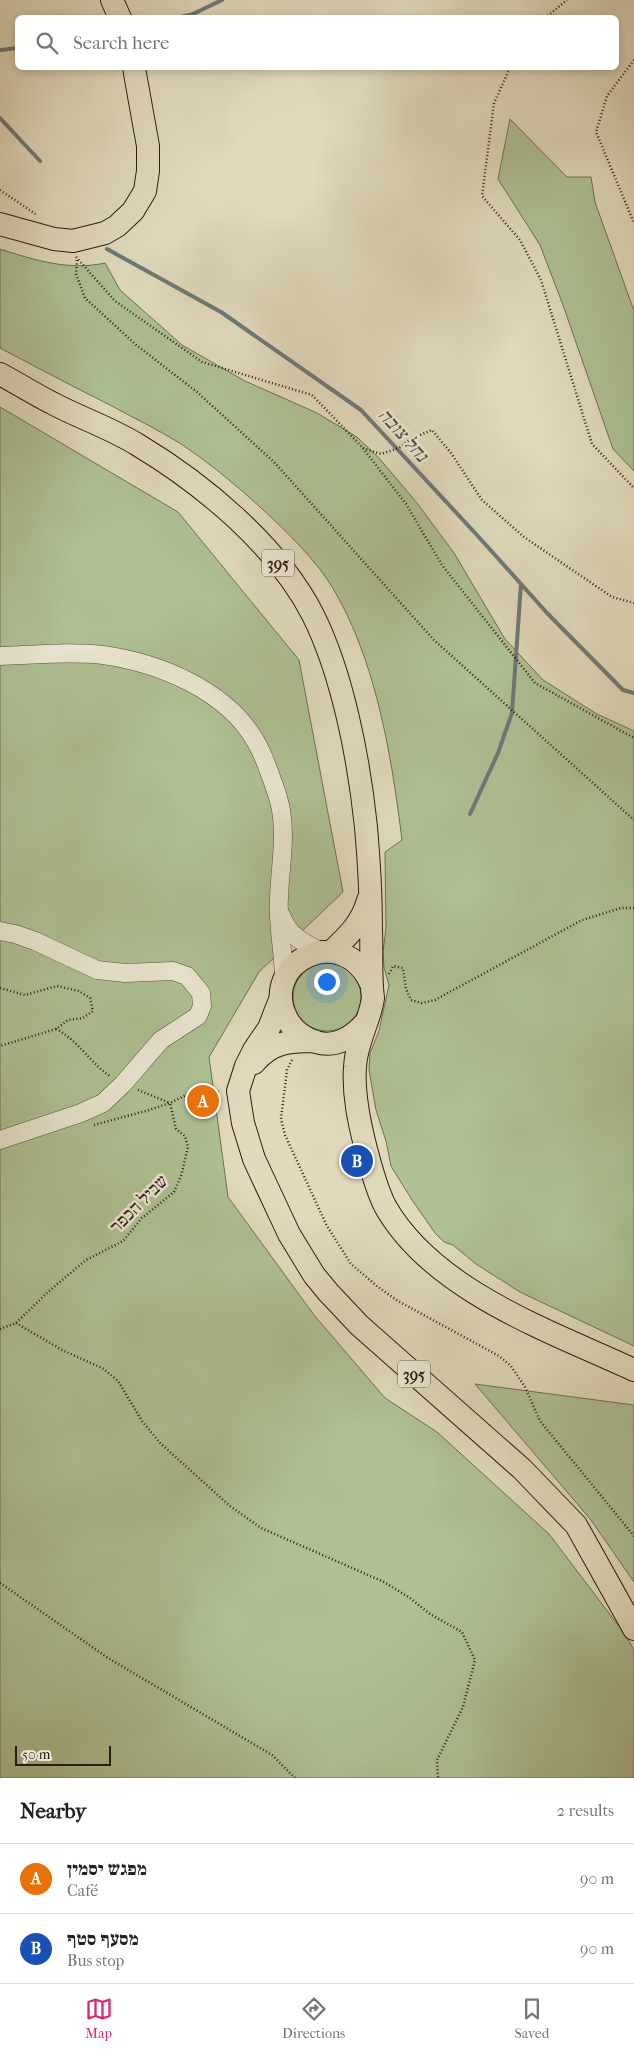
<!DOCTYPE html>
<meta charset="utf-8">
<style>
body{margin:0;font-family:"IM FELL French Canon","Frank Ruhl Libre",serif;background:#f2f2f2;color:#202124}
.scale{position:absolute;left:15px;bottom:12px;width:96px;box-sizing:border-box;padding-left:5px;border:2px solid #2f1b14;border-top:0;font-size:14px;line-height:18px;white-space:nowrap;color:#2f1b14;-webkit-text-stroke:4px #ebe6d3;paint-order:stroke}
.you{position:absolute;left:326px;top:981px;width:18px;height:18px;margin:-12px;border:4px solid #fff;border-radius:50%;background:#1a73e8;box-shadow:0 0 0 8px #1a73e833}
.badge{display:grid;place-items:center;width:32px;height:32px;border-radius:50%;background:#db2777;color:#fff;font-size:16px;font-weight:700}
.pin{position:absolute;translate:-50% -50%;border:2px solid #fff;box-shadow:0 1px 5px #0006}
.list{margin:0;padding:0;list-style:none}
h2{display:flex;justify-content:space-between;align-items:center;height:65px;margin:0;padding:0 20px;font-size:21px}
h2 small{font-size:16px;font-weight:400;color:#757577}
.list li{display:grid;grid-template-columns:32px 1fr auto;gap:15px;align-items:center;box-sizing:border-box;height:70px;padding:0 20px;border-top:1px solid #e0e0e0}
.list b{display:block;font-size:19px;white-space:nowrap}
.list p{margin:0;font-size:16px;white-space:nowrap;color:#757577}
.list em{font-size:16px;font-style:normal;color:#757577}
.icon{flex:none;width:28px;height:28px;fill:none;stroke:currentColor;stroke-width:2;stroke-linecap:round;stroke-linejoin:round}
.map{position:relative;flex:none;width:634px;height:1778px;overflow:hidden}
.search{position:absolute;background:#fff;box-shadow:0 2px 8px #0003;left:15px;right:15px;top:15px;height:55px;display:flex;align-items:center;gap:12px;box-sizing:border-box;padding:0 18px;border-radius:8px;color:#757577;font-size:19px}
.sheet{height:205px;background:#fff}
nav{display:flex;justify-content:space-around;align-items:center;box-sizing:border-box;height:70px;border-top:1px solid #e0e0e0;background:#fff;font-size:14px;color:#757577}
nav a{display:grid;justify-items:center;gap:2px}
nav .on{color:#db2777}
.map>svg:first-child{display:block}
.green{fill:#aec094;stroke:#6e6e54}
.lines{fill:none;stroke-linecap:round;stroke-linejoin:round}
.stream{stroke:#6e7978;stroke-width:4}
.minor-casing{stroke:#5b4a3e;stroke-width:19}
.major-casing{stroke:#2f1b14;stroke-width:24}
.path{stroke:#2f1b14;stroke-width:2.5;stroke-dasharray:1 2.5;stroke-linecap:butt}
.minor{stroke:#ebe6d3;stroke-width:18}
.major{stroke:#e0d9bc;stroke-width:22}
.labels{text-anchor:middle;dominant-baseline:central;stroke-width:5;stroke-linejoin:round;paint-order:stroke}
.shield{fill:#ebe6d3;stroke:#67584d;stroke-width:1}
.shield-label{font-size:16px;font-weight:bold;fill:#2f1b14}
.street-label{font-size:18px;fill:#2f1b14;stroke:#ebe6d3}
.water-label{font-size:19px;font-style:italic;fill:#4e4a46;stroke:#ebe6d3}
</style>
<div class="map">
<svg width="634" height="1778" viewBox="0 0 634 1778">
<rect width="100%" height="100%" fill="#e0d9bc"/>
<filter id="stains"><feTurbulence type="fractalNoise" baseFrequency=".004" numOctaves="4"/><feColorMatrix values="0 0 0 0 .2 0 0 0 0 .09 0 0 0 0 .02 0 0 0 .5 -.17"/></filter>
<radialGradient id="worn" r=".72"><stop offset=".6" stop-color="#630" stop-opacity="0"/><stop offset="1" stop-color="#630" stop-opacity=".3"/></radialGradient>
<path class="green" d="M510,119L567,177H591L595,202L634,311V471L613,449L563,305L540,245L498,179Z
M0,249C34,260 69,271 105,263L120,290L182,345L245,381L317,413L357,437L379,458L417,503L454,553L505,639L543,680L597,714L634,731V1346L520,1292L476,1264L453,1245L444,1242L435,1233L412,1200L391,1166L386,1141L376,1110L369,1070L370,1053L379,1031L389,985L384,967L383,952L386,928L385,852L402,840C392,760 378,671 339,599C323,568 297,542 272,518C243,491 214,466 181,444C157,429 132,417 108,404C72,386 36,367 0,348Z
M0,407L178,512L299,660L343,892L259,972L209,1057L228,1197L314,1315L385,1398L437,1432L549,1534L624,1633L634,1650V1778H0Z
M293 997a34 34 0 1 1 68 0a34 34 0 1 1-68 0Z
M475,1384L634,1405V1582L591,1520Z"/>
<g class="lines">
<path class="stream" d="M177,18L193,14L222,0
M0,50L18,48
M0,118L40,161
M107,249L221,312L361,410L476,534L547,613L623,690L634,693
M470,814L498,753L512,713L521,584"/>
<g class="minor-casing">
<path id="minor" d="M0,656C34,655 69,651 103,655C159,663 227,690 256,742C262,752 266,763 270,774C274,786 279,797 281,810C286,840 280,868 279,897C277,925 284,952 284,980
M281,915C288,935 303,943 320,951
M0,931L15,934L35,941L97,970L125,973L173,971L187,976L201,993L202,1006L198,1016L161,1040L123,1084L103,1103L81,1113L0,1140"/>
</g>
<g class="major-casing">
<path id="major" d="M112,0L120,18
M0,224L54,239L73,241L105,233L117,226L133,211L145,191L148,171V146L134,68
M0,374C17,383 34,394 52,403C80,418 111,428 138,445C203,484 278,546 313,615C343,675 359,760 366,827C369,861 371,896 371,930C372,952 370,975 373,998C370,1021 356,1042 355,1067C353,1094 359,1122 366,1149C371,1168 376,1188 385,1206C433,1291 550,1331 634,1370
M332,951C348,936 362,923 368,900
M281,997L269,1028L254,1050L246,1066L238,1091L243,1123L254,1159L289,1234L314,1275L328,1292L359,1325L522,1469L576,1525L634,1629
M366,1022C353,1037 336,1048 316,1042C303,1038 293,1030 287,1019C257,962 345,919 372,986
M254,1063C271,1042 289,1041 314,1041"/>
</g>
<path class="path" d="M545,18L567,0
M634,60L607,96L596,132L634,223
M510,68L494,103L482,196L520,240L541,280L592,444L634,488
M0,190L37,215
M76,257L115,301L202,362L312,395L362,447L406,504L442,565L535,683L634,738
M77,260L76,274L85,298L135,344L197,392L274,462L434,640L634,820
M363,448L381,454L399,448L411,439L432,430L451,453L482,500L524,537L612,597L634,603
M389,974L393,966L403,968L406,989L411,1000L422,1003L435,1000L582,920L621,908H634
M0,988L25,995L57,986L79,991L90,998L93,1011L83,1018L68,1020L56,1029L0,1046
M56,1029C78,1040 90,1063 111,1077
M292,1060L287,1070L281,1119L285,1135L327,1226L351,1264L378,1287L398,1301L499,1356L511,1366L525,1387L540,1421L634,1536
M138,1090L170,1103
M94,1125L149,1110L170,1103L192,1092H220
M16,1323L62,1350L104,1369L118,1381L142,1421L160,1443L230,1506L261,1528L384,1582L410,1598L430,1614L462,1632L475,1660L463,1707L437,1760L438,1778
M0,1329L16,1323L48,1292L86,1260L123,1241L142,1218L174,1192L181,1176L188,1147L185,1136L176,1129L170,1103
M0,1583L108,1658L272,1755L295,1778"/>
<use href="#minor" class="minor"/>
<use href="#major" class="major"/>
</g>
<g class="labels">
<g class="shield">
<rect x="262" y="549.5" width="32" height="27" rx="4"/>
<rect x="398" y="1360.5" width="32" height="27" rx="4"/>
</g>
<g class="shield-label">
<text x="278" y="563">395</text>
<text x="414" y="1374">395</text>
</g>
<g class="street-label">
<text transform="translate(139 1204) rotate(-45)">שביל הכפר</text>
</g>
<g class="water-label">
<text transform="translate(403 435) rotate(48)">נחל צובה</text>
</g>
</g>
<rect width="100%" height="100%" filter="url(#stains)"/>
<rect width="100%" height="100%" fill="url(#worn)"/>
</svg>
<div class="scale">50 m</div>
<div class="you"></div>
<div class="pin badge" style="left:203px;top:1101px;background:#e8710a">A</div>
<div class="pin badge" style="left:357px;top:1161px;background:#1a4fb4">B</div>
<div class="search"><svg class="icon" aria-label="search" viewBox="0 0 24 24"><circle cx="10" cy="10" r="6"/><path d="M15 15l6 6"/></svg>Search here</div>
</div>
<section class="sheet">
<h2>Nearby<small>2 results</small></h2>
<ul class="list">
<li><span class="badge" style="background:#e8710a">A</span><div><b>מפגש יסמין</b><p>Café</p></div><em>90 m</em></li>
<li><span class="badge" style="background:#1a4fb4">B</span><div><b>מסעף סטף</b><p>Bus stop</p></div><em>90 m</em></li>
</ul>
</section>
<nav>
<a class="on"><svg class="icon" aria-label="map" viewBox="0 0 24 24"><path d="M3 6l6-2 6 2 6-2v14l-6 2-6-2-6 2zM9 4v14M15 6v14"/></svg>Map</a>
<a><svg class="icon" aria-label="directions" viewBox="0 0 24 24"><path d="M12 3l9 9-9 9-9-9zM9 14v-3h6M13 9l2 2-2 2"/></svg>Directions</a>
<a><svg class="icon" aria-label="saved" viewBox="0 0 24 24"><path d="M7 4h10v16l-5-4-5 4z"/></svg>Saved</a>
</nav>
